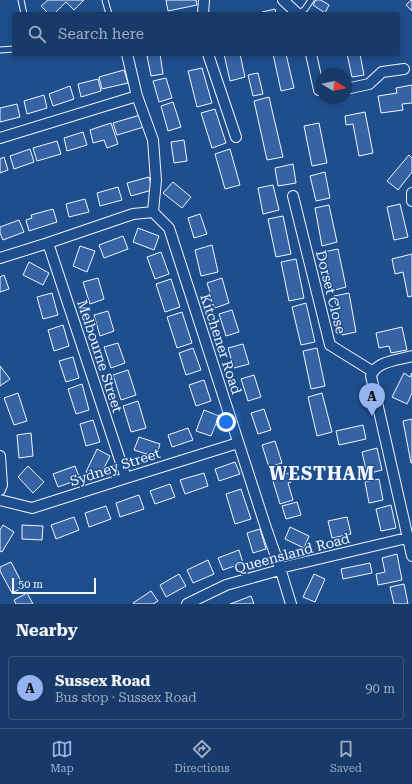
<!DOCTYPE html>
<meta charset="utf-8">
<style>
body{margin:0;font-family:"Roboto Serif",serif;background:#244571;color:#f1f3f6}
.compass{position:absolute;left:316px;top:68px;width:36px;height:36px;border-radius:50%;background:#173a69;box-shadow:0 2px 6px #0003;rotate:100deg}
.scale{position:absolute;left:12px;bottom:10px;width:84px;box-sizing:border-box;padding-left:4px;border:2px solid #f2f6ff;border-top:0;font-size:11px;line-height:14px;white-space:nowrap;color:#f2f6ff;-webkit-text-stroke:3px #1f4e8c;paint-order:stroke}
.you{position:absolute;left:226px;top:422px;width:14px;height:14px;margin:-10px;border:3px solid #fff;border-radius:50%;background:#1a73e8;box-shadow:0 0 0 6px #1a73e833}
.badge{display:grid;place-items:center;width:26px;height:26px;border-radius:50%;background:#95b2f1;color:#111;font-size:13px;font-weight:700}
.pin{position:absolute;translate:-50% -33px;filter:drop-shadow(0 1px 2px #0008)}
.pin::after{content:'';position:absolute;top:21px;width:14px;height:12px;background:inherit;clip-path:polygon(0 0,100% 0,50% 100%)}
.list{margin:0;padding:0;list-style:none}
h2{display:flex;justify-content:space-between;align-items:center;height:52px;margin:0;padding:0 16px;font-size:17px}
h2 small{font-size:13px;font-weight:400;color:#9eadc0}
.list li{display:grid;grid-template-columns:26px 1fr auto;gap:12px;align-items:center;box-sizing:border-box;height:64px;margin:0 8px 8px;padding:0 8px;border:1px solid #36547d;border-radius:4px}
.list b{display:block;font-size:15px;white-space:nowrap}
.list p{margin:0;font-size:13px;white-space:nowrap;color:#9eadc0}
.list em{font-size:13px;font-style:normal;color:#9eadc0}
.icon{flex:none;width:22px;height:22px;fill:none;stroke:currentColor;stroke-width:2;stroke-linecap:round;stroke-linejoin:round}
.map{position:relative;flex:none;width:412px;height:604px;overflow:hidden}
.search{position:absolute;background:#173a69;box-shadow:0 2px 6px #0003;left:12px;right:12px;top:12px;height:44px;display:flex;align-items:center;gap:10px;box-sizing:border-box;padding:0 14px;border-radius:4px;color:#9eadc0;font-size:15px}
.sheet{height:124px;background:#173a69}
nav{display:flex;justify-content:space-around;align-items:center;box-sizing:border-box;height:56px;border-top:1px solid #36547d;background:#173a69;font-size:11px;color:#9eadc0}
nav a{display:grid;justify-items:center;gap:2px}
nav .on{color:#95b2f1}
.map>svg:first-child{display:block}
.building{fill:#3563a3;stroke:#f2f6ff}
.lines{fill:none;stroke-linecap:round;stroke-linejoin:round}
.service-casing{stroke:#f2f6ff;stroke-width:7}
.minor-casing{stroke:#f2f6ff;stroke-width:12}
.service{stroke:#1f4e8c;stroke-width:5}
.minor{stroke:#1f4e8c;stroke-width:10}
.labels{text-anchor:middle;dominant-baseline:central;stroke-width:3;stroke-linejoin:round;paint-order:stroke}
.street-label{font-size:14px;fill:#f2f6ff;stroke:#1f4e8c}
.district-label{font-size:18px;font-weight:bold;letter-spacing:1px;fill:#f2f6ff;stroke:#1f4e8c}
</style>
<div class="map">
<svg width="412" height="604" viewBox="0 0 412 604">
<rect width="100%" height="100%" fill="#1f4e8c"/>
<path class="building" d="M48,0H84L74,10L66,2L54,14H49L41,6Z
M166,0H196L197,5L168,11Z
M316,0H321L329,5L325,13L313,5Z
M411,0H412V11L406,5Z
M275,9L276,14H262V12Z
M154,54H160L163,74L151,76L147,56Z
M224,54H240L245,77L230,81Z
M273,54H286L294,88L281,91Z
M347,54H360L364,75L352,77Z
M202,68L212,103L197,107L188,71Z
M124,70L128,83L102,89L99,77Z
M258,73L263,94L253,96L248,75Z
M166,78L172,98L159,102L153,81Z
M98,79L101,91L81,97L78,84Z
M412,85V103L402,104L403,110L381,113L378,96L397,93L396,88Z
M70,86L74,99L53,106L49,94Z
M44,95L47,108L27,114L24,101Z
M269,97L283,157L267,160L254,101Z
M173,102L181,127L168,131L161,106Z
M17,104L20,117L0,122V108Z
M215,109L226,143L212,148L201,113Z
M365,112L373,153L359,156L353,124L346,125L345,116Z
M140,115L144,127L117,135L113,123Z
M111,123L118,144L107,148L104,140L93,143L90,130Z
M319,123L327,163L312,166L304,126Z
M83,132L87,145L67,151L64,138Z
M184,140L187,161L174,163L171,142Z
M57,141L61,154L37,161L33,148Z
M30,149L34,162L14,169L10,156Z
M230,149L240,185L225,189L215,154Z
M409,155L412,158V172L398,190L387,181Z
M4,157L8,170L0,173V159Z
M293,164L296,183L278,186L275,168Z
M325,172L330,198L316,201L310,176Z
M149,177L152,190L131,196L127,183Z
M173,182L191,197L182,208L163,193Z
M273,185L279,210L263,214L258,188Z
M118,187L122,200L100,206L97,193Z
M85,199L89,212L69,217L66,204Z
M400,204L408,237L394,240L387,207Z
M329,205L337,242L322,246L315,208Z
M53,209L57,222L29,231L26,220L32,218L31,215Z
M200,214L207,234L194,238L188,218Z
M283,216L291,254L276,257L268,219Z
M19,220L24,232L3,240L0,233V227Z
M138,228L159,236L154,250L133,242Z
M123,236L128,249L104,258L99,245Z
M212,245L218,272L201,276L195,250Z
M80,246L95,251L87,272L73,266Z
M338,249L346,287L331,291L323,252Z
M161,252L169,274L155,279L147,257Z
M412,254V296L408,297L403,272L395,274L392,259Z
M296,259L304,298L289,301L281,262Z
M29,262L49,273L43,285L23,275Z
M4,275L9,289L0,292V277Z
M98,278L104,299L90,304L83,282Z
M222,278L229,303L215,308L207,283Z
M171,279L180,307L165,312L156,284Z
M52,293L58,315L43,319L37,297Z
M349,293L356,332L342,335L334,296Z
M306,303L315,342L301,345L292,307Z
M232,310L239,332L226,336L219,314Z
M108,311L114,331L100,336L94,315Z
M182,312L192,343L177,348L167,317Z
M63,325L69,346L54,351L48,330Z
M402,327L407,350L391,353L389,346L379,348L376,333Z
M118,343L125,363L111,368L104,347Z
M243,344L249,364L234,368L228,348Z
M193,348L201,370L186,375L179,353Z
M317,348L325,386L311,389L303,351Z
M73,357L79,378L66,382L59,361Z
M0,366L10,379L0,386Z
M128,370L136,395L121,400L113,375Z
M404,373L410,377L412,373V393L407,404L392,397Z
M254,375L261,397L248,401L241,379Z
M204,380L211,401L196,406L189,385Z
M82,384L89,410L76,414L68,389Z
M18,393L27,421L14,425L4,398Z
M322,393L332,432L317,436L308,397Z
M138,401L146,428L131,432L123,406Z
M264,409L271,430L258,434L251,413Z
M204,410L219,416L211,436L196,431Z
M412,419V463H411L403,421Z
M93,420L100,442L86,446L80,424Z
M363,425L366,439L339,445L336,431Z
M188,428L193,440L172,447L168,435Z
M31,433L33,456L19,458L17,435Z
M139,437L160,444L156,457L134,450Z
M275,441L282,463L269,467L262,445Z
M377,448L382,470L367,474L362,452Z
M97,449L110,456L99,478L86,472Z
M235,462L240,474L219,481L215,469Z
M28,466L44,482L33,493L18,477Z
M75,466L80,479L58,487L53,474Z
M204,473L208,486L185,494L180,480Z
M289,473L291,482L288,483L293,500L280,504L272,478Z
M379,479L383,500L369,503L365,482Z
M170,484L175,497L155,504L150,491Z
M241,489L251,519L235,524L226,494Z
M139,495L144,509L120,517L116,503Z
M297,502L301,515L286,519L282,506Z
M391,505L396,528L381,531L376,509Z
M106,506L111,519L89,527L85,513Z
M74,517L79,530L56,539L51,525Z
M347,517L351,534L332,538L328,521Z
M3,525L14,532L2,552L0,551V530Z
M22,525L43,526L42,540L22,539Z
M290,527L309,536L304,548L285,539Z
M260,529L266,549L253,553L247,533Z
M239,550L243,563L223,570L218,558Z
M397,554L402,580L378,585L376,574L385,572L382,558Z
M208,560L214,574L193,583L187,570Z
M11,562L24,587L12,593L0,571V567Z
M370,563L372,573L343,579L341,569Z
M179,574L186,586L166,597L160,585Z
M314,574L325,579L315,602L303,597Z
M404,584L408,604H394L390,587Z
M151,591L158,601L153,604H134L133,603Z
M27,593L33,604H16L14,600Z
M251,596L254,604H230Z"/>
<g class="lines">
<g class="service-casing">
<path id="service" d="M21,0L24,14
M105,0L109,14
M298,14L305,9L311,0
M0,50L14,49"/>
</g>
<g class="minor-casing">
<path id="minor" d="M283,0L298,14
M203,14L204,0
M127,54L137,96L153,140L156,180L153,212
M208,54L236,137
M311,54L319,90H322
M346,89L369,84L382,72L404,69
M0,138L137,96
M412,193V201
M293,196L330,345L372,371
M153,212L169,228L266,528L280,568L291,604
M48,243L126,478
M0,258L48,243L133,214L153,212
M412,356C398,360 376,361 371,376L412,556
M0,456L2,485L0,490
M0,500L32,508L126,478L238,443
M187,604L226,585L276,571L280,568L407,538"/>
</g>
<use href="#service" class="service"/>
<use href="#minor" class="minor"/>
</g>
<g class="labels">
<g class="street-label">
<text transform="translate(331 292) rotate(76)">Dorset Close</text>
<text transform="translate(221 344) rotate(72)">Kitchener Road</text>
<text transform="translate(100 356) rotate(72)">Melbourne Street</text>
<text transform="translate(115 467) rotate(-18)">Sydney Street</text>
<text transform="translate(292 553) rotate(-15)">Queensland Road</text>
</g>
<g class="district-label">
<text x="322" y="473">WESTHAM</text>
</g>
</g>
</svg>
<svg class="compass" viewBox="-18 -18 36 36"><path d="M0-13l5 13h-10z" fill="#e53935"/><path d="M0 13l5-13h-10z" fill="#9eadc0"/></svg>
<div class="scale">50 m</div>
<div class="you"></div>
<div class="pin badge" style="left:372px;top:416px">A</div>
<div class="search"><svg class="icon" aria-label="search" viewBox="0 0 24 24"><circle cx="10" cy="10" r="6"/><path d="M15 15l6 6"/></svg>Search here</div>
</div>
<section class="sheet">
<h2>Nearby<small></small></h2>
<ul class="list">
<li><span class="badge">A</span><div><b>Sussex Road</b><p>Bus stop · Sussex Road</p></div><em>90 m</em></li>
</ul>
</section>
<nav>
<a class="on"><svg class="icon" aria-label="map" viewBox="0 0 24 24"><path d="M3 6l6-2 6 2 6-2v14l-6 2-6-2-6 2zM9 4v14M15 6v14"/></svg>Map</a>
<a><svg class="icon" aria-label="directions" viewBox="0 0 24 24"><path d="M12 3l9 9-9 9-9-9zM9 14v-3h6M13 9l2 2-2 2"/></svg>Directions</a>
<a><svg class="icon" aria-label="saved" viewBox="0 0 24 24"><path d="M7 4h10v16l-5-4-5 4z"/></svg>Saved</a>
</nav>
